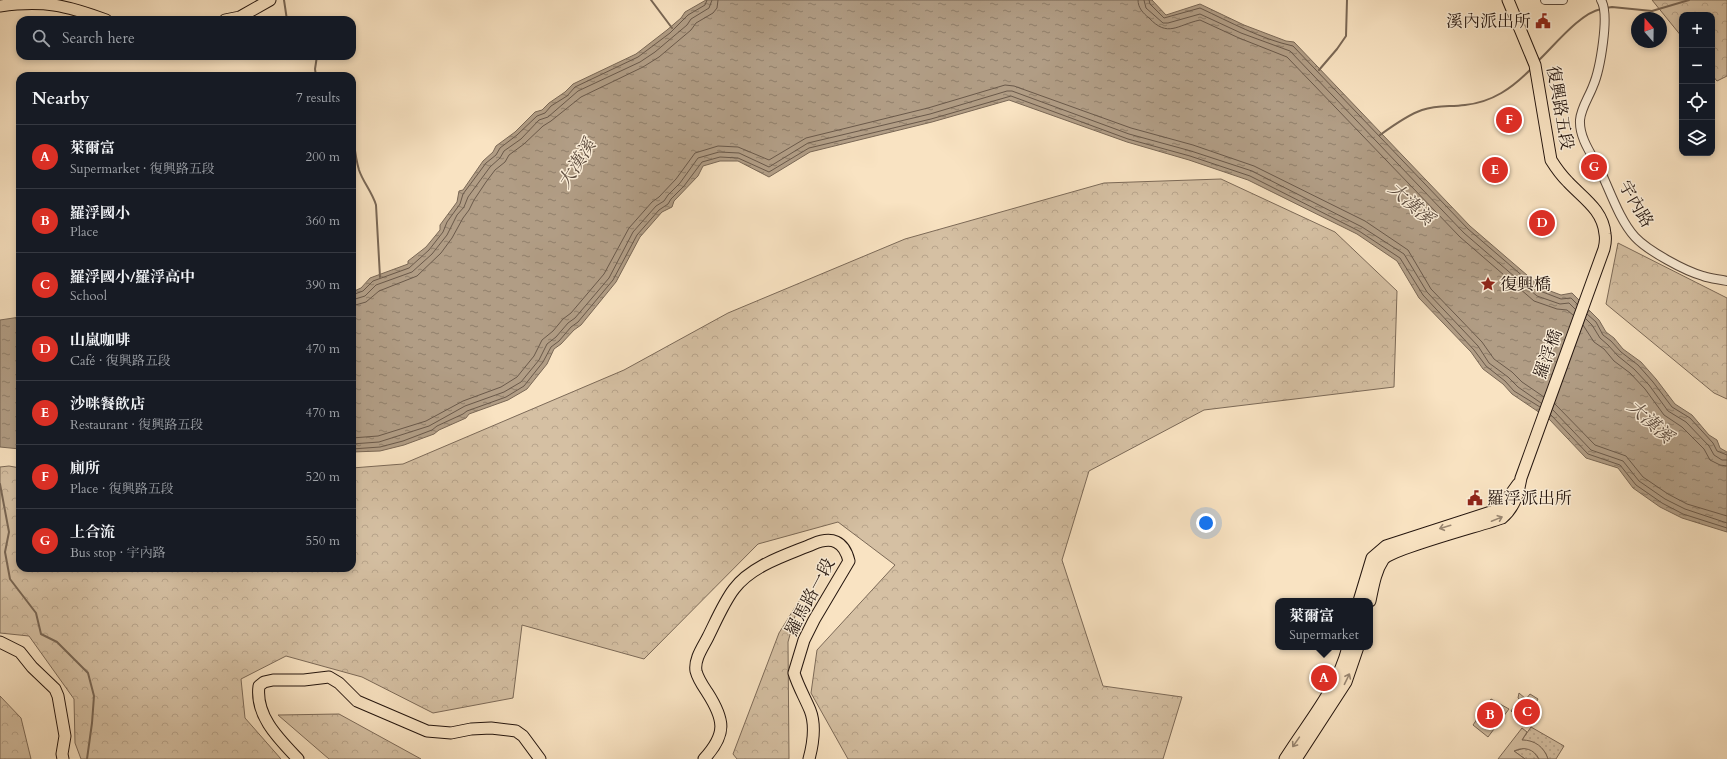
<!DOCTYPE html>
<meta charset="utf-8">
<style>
body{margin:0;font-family:Cardo,"Noto Serif TC",serif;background:#242831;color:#f1f3f6}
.controls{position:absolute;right:12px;top:12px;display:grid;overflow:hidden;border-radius:8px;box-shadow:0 2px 6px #0003}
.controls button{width:36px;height:36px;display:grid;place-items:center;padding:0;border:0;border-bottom:1px solid #363941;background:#171b24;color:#f1f3f6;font:20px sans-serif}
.compass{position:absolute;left:1631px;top:12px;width:36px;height:36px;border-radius:50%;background:#171b24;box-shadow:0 2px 6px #0003;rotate:340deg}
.you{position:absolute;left:1206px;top:523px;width:14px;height:14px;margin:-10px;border:3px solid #fff;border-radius:50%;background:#1a73e8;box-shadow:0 0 0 6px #1a73e833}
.badge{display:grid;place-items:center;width:26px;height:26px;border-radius:50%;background:#d93025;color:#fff;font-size:13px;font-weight:700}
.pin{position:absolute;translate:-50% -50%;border:2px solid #fff;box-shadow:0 1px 4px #0006}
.popup{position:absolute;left:1275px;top:598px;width:98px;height:52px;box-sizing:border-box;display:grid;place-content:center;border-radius:8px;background:#171b24;filter:drop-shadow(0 1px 3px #0005);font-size:13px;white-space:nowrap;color:#9ea1a6}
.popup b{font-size:15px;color:#f1f3f6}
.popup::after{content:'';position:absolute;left:50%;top:100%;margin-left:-8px;border:8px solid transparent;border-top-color:#171b24}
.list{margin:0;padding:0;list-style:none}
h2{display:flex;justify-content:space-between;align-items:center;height:52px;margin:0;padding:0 16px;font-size:17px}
h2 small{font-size:13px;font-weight:400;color:#9ea1a6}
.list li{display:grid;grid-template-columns:26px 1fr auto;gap:12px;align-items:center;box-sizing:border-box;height:64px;padding:0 16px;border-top:1px solid #363941}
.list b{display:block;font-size:15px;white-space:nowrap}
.list p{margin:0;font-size:13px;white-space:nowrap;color:#9ea1a6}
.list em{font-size:13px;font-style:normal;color:#9ea1a6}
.icon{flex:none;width:22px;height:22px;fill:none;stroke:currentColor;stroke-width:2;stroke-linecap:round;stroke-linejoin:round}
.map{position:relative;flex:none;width:1727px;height:759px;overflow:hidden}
.search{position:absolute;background:#171b24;box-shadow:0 2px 6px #0003;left:16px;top:16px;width:340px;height:44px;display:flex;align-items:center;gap:10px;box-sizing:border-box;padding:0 14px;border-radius:12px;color:#9ea1a6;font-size:15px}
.panel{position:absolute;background:#171b24;box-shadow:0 2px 6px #0003;left:16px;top:72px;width:340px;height:500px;border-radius:12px}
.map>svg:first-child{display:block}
.grass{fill:url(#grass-dots);stroke:#7c6a58}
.forest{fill:url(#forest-crowns);stroke:#7c6a58}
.pitch{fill:#d5c0a3;stroke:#7c6a58}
.water{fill:url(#water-ripples);stroke:#796755}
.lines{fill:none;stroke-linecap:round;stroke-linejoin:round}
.shore{stroke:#6a594a;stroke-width:1}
.stream{stroke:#796755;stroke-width:2}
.minor-casing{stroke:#59483b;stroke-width:10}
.major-casing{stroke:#24150e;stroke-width:13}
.minor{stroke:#fbedd7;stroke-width:8}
.major{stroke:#f9e3c2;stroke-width:11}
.oneway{stroke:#998671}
.labels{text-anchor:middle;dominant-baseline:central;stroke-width:3;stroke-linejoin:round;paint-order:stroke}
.poi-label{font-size:17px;fill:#24150e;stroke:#fbedd7;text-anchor:start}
.street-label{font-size:17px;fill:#24150e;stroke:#fbedd7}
.water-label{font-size:18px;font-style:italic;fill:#5c4b3e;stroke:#fbedd7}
</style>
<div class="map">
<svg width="1727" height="759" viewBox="0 0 1727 759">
<defs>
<pattern id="grass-dots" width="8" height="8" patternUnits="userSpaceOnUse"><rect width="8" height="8" fill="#d5c0a3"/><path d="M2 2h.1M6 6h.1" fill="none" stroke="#b7a48b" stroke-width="1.8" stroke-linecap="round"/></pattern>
<pattern id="forest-crowns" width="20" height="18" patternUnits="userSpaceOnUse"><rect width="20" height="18" fill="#d5c0a3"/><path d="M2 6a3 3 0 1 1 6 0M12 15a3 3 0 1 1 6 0" fill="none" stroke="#b7a48b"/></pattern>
<pattern id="water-ripples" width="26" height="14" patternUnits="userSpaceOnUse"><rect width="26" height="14" fill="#b19d85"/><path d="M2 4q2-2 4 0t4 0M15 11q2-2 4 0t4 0" fill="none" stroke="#907f6b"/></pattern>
</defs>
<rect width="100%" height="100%" fill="#f9e3c2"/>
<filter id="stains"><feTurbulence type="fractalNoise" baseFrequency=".005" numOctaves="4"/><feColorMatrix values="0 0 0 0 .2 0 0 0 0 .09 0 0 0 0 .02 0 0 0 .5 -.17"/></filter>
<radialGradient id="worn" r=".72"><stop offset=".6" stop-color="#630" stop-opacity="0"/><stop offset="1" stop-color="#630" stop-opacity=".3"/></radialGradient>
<path class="grass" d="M1519,693L1526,699L1530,694L1538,699L1525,721L1516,715L1519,709L1515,710L1513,713L1511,711L1513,708L1518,707L1520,700L1518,698Z
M1531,727L1564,746L1556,759H1548C1544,747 1535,741 1522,740Z
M1525,748L1532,750L1539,759H1525L1514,751Z"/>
<path class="forest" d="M1652,0H1727V76L1717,81L1712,75V15H1682V37Z
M1221,179L1335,232L1397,291L1394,387L1204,410L1089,471L1062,560L1103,686L1182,697L1163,759H848L811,693L817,650L895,565L838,522L758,544L644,659L522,625L513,698L433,713L362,677L286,656L241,679L245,718L281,759H81L75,743L74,699L29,636L0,633V467L9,466L20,468V568H352V468L403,464L624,370L728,313L905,239L1104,183Z
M1618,243L1727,298V399L1714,393L1606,304Z
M799,601L788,642L789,759H737L733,754L779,633Z
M0,696L21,718L31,759H0Z
M339,714L421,759H329L278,715Z"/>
<path class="pitch" d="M1491,699L1509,709L1488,737L1473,725Z
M1522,728L1527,732L1522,740C1535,740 1544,747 1548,759H1539C1534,749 1524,746 1514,751L1525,759H1498Z"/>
<path class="water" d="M706,0H1152L1166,15L1200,4L1244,25L1286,41L1294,42L1470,226L1542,288L1561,295L1572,293L1599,320L1606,332L1614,338L1623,349L1641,362L1656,379L1675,404L1692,415L1709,435L1717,440L1720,448L1727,452V532L1682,518L1660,507L1633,488L1618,468L1586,458L1549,419L1512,394L1503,384L1483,369L1471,352L1419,298L1397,261L1357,234L1248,180L1189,160L1127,142L1009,100L932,122L810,152L769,177L738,161H720L703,166L698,176L674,201L672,207L662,212L640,237L616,282L581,325L574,330L561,344L554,349L547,364L527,389L508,400L469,414L466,418L439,430L434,434L404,445L380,451L352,452V292L361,288L370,278L408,264V261L426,247L440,230V225L457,202L459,191L463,190L483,161L493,152L496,146L515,132L535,112L542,110L549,103L565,92L573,84L636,54L667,30L681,18L685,12Z
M20,317V449L0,447V320Z"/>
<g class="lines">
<path class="shore" d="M1138,0C1138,8 1143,13 1149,18C1168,38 1177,25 1200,20L1239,38L1287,57L1460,237L1534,301L1557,309L1567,310L1573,315
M1144,0L1146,8L1163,23H1168L1200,14L1241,33L1290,51L1464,233L1537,296L1560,304L1569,303L1575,309
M1149,0L1150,4L1164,18L1200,8C1230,22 1261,39 1293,46L1468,229L1540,291L1561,299L1571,298L1577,304
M352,295L363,291L373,281L409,268L429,250L443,232L447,222L460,204L463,194L486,163L496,155L500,148L517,135L537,116L545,113L551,106L567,96L575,87L638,57L670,33L688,15L705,5L707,0
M352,300L365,296L376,285L412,272L432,254L447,235L457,215L464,207L468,197L490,167L500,158L504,151L521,139L539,120L548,117L578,91L640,62L655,52L687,25L691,19L709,8L712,0
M352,306L366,302L379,291L417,276L441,253L452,238L463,218L469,210L474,200L486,182L495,170L505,162L509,155L524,144L543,126L551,121L581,97L643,67L659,57L691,30L696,23L713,13L717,8L718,0
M1587,314L1596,322L1603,335L1611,341L1621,352L1638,365L1653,382L1672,407L1690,418L1713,443L1717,451L1727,455
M1586,319L1592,325L1600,338L1608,345L1618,356L1634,369L1649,385L1668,411L1686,422L1709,446L1714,455L1722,460H1727
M1583,325L1594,342L1604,349L1614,361L1630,373L1645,389L1664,415L1682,427L1704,449L1710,460L1720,465L1727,466
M1555,404L1595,445L1626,456L1643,477L1668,494L1687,504L1727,516
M1553,410L1591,450L1623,461L1639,481L1665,499L1685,509L1727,523
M1551,415L1588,454L1620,465L1636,485L1662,503L1683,514L1727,528
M352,438L378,436L426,421L463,401L501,387L517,377L534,356L542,340L553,331L563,319L571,313L604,274L629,228L652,202L659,197L676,179L695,153L718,146L738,147L769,160L806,138L928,108L1005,85L1014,86L1131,128L1193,145L1254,166L1365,221L1408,250L1431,289L1482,342L1494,359L1512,372L1522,382L1544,397
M352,444L379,442L429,426L465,406L504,392L521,382L539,360L547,344L556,337L568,323L575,318L609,278L633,232L656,206L664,201L668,195L680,183L698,158L719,152L739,153L769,167L808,143L930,114L1007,91H1012L1129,134L1191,151L1252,171L1362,227L1404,254L1427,292L1478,346L1489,363L1508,377L1518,387L1541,403
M352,449L380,447L403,441L432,430L437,426L463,414L467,411L506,397L524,386L543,362L551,347L559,341L571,327L578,322L613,280L637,235L659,210L668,204L671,199L684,186L702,162L720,157L738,158L769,172L809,148L931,119L1011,96L1128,139L1190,156L1250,176L1359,231L1400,258L1423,295L1474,350L1486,366L1505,381L1514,391L1540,407"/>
<path class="stream" d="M284,0L287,20
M651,0L672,28
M1606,8L1612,7L1652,11L1689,0
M1538,61C1554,46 1580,13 1601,9
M1319,70L1337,49L1346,36L1347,0
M316,76L315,69L317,56
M352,129C354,142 355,157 359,170C363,182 372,192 376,205L380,277
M1380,135C1391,127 1410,114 1422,110C1438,105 1449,107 1465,105C1493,102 1512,88 1531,69
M0,484L9,532L5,552L10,579L36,613L41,634L57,642L88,673L94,696L92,723L87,759"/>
<g class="minor-casing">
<path id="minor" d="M1545,0H1563
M1601,0C1610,14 1600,70 1593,86C1589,97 1581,108 1580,120C1579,138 1592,155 1600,170C1610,191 1620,221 1635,237C1648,251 1685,271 1703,276C1711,279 1719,279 1727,281"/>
</g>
<g class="major-casing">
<path id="major" d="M0,6C44,0 65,5 106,20
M225,20L240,17L270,0
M1359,601L1372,558L1386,546L1497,510L1505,502L1518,484
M1370,601C1373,587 1375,572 1383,560C1390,549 1483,525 1502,518C1515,507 1518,494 1521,478L1604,249C1605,245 1606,239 1605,234C1603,210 1583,198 1568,182C1561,175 1556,168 1551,160L1535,65L1508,0
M0,642L20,652L32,667L55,689L58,696L65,736L62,754L63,759
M298,759C279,739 255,716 259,686L264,682L273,680H304L329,677L339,683L357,701L427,731L451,733L471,729L491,728L516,731L523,736L540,759
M704,759C727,734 725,720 707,692C703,686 698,679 696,671C694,659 703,647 708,637C716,621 724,602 734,589C752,565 787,555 813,544C832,536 844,541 849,561L814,620L804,640L794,673C798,686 805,698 810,710C816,725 813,744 809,759
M1285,759C1308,722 1337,690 1348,647
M1296,759L1346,682L1358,647"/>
</g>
<use href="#minor" class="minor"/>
<use href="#major" class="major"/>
</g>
<defs><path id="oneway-shaft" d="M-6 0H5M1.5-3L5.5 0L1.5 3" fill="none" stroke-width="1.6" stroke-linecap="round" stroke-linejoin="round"/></defs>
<g class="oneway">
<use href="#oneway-shaft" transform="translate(1497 519) rotate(-22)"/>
<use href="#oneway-shaft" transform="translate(1445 527) rotate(163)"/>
<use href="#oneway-shaft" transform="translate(1347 679) rotate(-64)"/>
<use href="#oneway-shaft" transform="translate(1296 742) rotate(125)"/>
</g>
<defs>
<g id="civic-bare" transform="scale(1.2)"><path d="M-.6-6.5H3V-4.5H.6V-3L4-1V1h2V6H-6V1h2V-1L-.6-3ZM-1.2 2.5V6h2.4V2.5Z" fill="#8f2418" stroke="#fbedd7" stroke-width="2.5" paint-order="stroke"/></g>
<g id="sight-bare" transform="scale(1.2)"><path d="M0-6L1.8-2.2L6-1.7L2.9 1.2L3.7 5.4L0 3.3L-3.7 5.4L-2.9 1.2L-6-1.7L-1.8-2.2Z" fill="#8f2418" stroke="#fbedd7" stroke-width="2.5" paint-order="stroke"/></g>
</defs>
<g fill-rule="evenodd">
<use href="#civic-bare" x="1543" y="21"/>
<use href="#sight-bare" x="1488" y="284"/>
<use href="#civic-bare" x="1475" y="498"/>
</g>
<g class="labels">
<g class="poi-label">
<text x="1531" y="21" text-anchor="end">溪內派出所</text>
<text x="1500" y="284">復興橋</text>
<text x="1487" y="498">羅浮派出所</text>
</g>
<g class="street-label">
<text transform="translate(1560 108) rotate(80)">復興路五段</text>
<text transform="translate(1636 204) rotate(60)">宇內路</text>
<text transform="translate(1548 354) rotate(-70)">羅浮橋</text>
<text transform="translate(810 597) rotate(-62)">羅馬路一段</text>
</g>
<g class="water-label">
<text transform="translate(577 164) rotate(-58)">大漢溪</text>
<text transform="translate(1411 204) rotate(42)">大漢溪</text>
<text transform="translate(1650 422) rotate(42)">大漢溪</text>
</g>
</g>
<rect width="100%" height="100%" filter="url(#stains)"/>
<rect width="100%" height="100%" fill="url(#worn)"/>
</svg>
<div class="controls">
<button>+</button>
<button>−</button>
<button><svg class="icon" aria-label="locate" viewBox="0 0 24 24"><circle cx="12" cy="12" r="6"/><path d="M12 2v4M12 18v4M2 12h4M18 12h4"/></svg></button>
<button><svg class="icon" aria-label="layers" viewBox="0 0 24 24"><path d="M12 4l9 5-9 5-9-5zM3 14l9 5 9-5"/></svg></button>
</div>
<svg class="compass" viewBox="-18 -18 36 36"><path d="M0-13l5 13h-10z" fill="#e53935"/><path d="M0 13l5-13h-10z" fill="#9ea1a6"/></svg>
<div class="you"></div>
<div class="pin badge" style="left:1324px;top:678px">A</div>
<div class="popup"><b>萊爾富</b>Supermarket</div>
<div class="pin badge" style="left:1490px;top:715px">B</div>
<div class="pin badge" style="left:1527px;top:712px">C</div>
<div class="pin badge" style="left:1542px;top:223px">D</div>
<div class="pin badge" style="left:1495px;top:170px">E</div>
<div class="pin badge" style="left:1509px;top:120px">F</div>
<div class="pin badge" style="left:1594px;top:167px">G</div>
<div class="search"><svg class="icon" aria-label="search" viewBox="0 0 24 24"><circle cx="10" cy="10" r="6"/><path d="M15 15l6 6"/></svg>Search here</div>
<section class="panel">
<h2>Nearby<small>7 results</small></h2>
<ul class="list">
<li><span class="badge">A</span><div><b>萊爾富</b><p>Supermarket · 復興路五段</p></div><em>200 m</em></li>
<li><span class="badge">B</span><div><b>羅浮國小</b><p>Place</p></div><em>360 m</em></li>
<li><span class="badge">C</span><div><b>羅浮國小/羅浮高中</b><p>School</p></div><em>390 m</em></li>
<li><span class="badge">D</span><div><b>山嵐咖啡</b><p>Café · 復興路五段</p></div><em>470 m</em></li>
<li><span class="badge">E</span><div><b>沙咪餐飲店</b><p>Restaurant · 復興路五段</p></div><em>470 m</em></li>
<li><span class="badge">F</span><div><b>廁所</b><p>Place · 復興路五段</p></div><em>520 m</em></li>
<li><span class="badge">G</span><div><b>上合流</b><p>Bus stop · 宇內路</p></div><em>550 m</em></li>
</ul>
</section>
</div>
